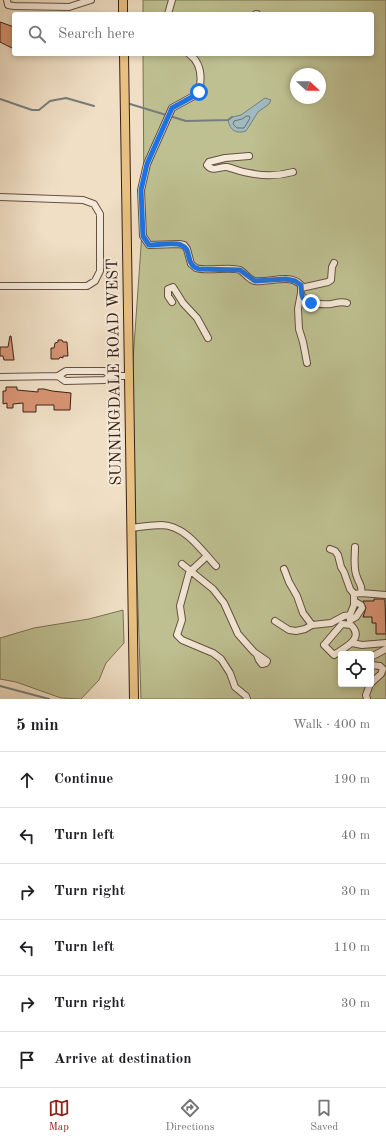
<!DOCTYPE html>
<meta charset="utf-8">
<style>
body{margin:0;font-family:"Old Standard TT",serif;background:#f2f2f2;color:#202124}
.controls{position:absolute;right:12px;bottom:12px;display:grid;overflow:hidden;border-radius:4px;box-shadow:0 2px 6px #0003}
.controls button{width:36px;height:36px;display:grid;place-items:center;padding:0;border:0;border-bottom:1px solid #e0e0e0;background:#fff;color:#202124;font:20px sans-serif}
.compass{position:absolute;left:290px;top:68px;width:36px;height:36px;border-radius:50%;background:#fff;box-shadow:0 2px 6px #0003;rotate:111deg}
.stop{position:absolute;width:12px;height:12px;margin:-9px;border:3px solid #1a73e8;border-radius:50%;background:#fff}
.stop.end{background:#1a73e8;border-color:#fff;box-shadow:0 1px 4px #0008}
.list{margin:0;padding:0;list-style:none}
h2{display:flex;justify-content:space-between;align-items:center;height:52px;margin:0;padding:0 16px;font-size:17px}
h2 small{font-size:13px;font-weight:400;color:#757577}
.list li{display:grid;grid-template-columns:26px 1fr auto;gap:12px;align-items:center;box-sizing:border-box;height:56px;padding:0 16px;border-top:1px solid #e0e0e0}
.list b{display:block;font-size:15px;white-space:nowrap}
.list em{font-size:13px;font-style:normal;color:#757577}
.icon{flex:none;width:22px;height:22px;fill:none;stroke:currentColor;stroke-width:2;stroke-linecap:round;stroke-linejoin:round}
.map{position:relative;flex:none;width:386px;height:699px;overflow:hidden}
.search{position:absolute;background:#fff;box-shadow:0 2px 6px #0003;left:12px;right:12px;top:12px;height:44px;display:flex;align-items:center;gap:10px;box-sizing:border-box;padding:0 14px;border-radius:4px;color:#757577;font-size:15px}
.sheet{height:388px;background:#fff}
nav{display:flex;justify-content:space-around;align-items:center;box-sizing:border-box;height:56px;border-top:1px solid #e0e0e0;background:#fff;font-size:11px;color:#757577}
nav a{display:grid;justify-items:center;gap:2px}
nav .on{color:#8f2418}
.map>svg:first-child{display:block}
.green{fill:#bec091;stroke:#7b7054;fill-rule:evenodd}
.water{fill:#a0bac0;stroke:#767d7d}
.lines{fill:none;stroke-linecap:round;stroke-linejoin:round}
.shore{stroke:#6c6e6c;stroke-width:1}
.stream{stroke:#767d7d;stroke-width:2}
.building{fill:#d89474;stroke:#382118}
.minor-casing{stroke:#665043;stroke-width:8}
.major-casing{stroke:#382118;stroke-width:10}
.minor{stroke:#f5ead9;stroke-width:6}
.major{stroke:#e8c082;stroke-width:8}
.route{stroke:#1a73e8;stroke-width:5}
.labels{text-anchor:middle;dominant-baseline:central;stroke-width:4;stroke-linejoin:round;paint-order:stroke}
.street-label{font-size:16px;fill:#382118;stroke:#f5ead9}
</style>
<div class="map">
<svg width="386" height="699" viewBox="0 0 386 699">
<rect width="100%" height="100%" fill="#f0dfc5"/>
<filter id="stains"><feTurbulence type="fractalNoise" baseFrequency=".005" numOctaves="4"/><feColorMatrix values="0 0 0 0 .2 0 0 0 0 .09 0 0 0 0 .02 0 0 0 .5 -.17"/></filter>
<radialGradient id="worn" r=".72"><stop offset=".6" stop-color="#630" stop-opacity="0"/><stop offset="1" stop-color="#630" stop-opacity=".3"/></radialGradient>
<path class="green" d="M143,0H386V699H141L131,389L144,204L143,54H372V14H143ZM296,74H320V98H296ZM341,654H371V684H341Z
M123,610L124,643L106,663L99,680L81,699L61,698L16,682L0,679V638L34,628L89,619Z"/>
<path class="water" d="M265,98L271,100L269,104L258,112L246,131C237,134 230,131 228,120L232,117L241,115Z"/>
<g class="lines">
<path class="shore" d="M247,116H249L250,118L244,128H237L233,124L234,121L242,119Z"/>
<path class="stream" d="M0,99L32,110H39L50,101L66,98L94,106
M130,104L186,121L228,120L232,117
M0,686L49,699"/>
</g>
<path class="building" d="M0,22L14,27V42L12,48L0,42Z
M10,336H11L14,360H4L3,356H0V347H8Z
M58,340H62L63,342H67L68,356H63V358L60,357L59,359H51V348H54L55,343L58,342Z
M6,387H17V390L38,392V389H44L52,391L71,393L70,410H54V405H36V412H23V403L13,404V408H7V403L3,404V391H6Z
M374,599H384L385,601L386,634H376V623H372V617H363L366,608L363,601H374Z"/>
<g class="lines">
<g class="minor-casing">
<path id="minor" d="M7,0L8,5L14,6L69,7L91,0
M168,14L172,0
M256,14H257
M189,54C202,63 202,78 199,92L192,97L172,108L147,164L141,190L143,236L149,245L179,244L184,245L187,249L191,264L196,268C208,272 229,266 240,270C245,273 249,280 255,281C270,283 289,273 301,285V293L298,309L299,329L303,342L307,363
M249,156L225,158L209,162L207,165C213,173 220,166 227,167C235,169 241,172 249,173C263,176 279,176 293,172
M0,197L83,200L94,204L100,214V271L95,281L87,286H0
M301,288L328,282L331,280L332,267L334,263
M301,295C308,304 320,305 331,304C337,303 341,301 347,303
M172,302L168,296V289L173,287L183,303L197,318L208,338
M58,376L65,381L105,380L110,376
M0,377L58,376L66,371H105L110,376H129
M131,528C141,527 152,525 162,525C186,526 202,551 216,566
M182,564L213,589L224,603L238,634L254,652L267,661L266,663L262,664L259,660L257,655
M193,569L207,556
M284,569L289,582L297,596L303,613L312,625
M189,573L180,606L182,620L177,635L182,640L213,653L221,659L230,673L235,687L246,696L247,699
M361,593L386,595
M354,594L361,593C363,586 359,584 357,577C353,569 355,556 355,547
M350,620L356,617L362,608L361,605L354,601
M275,621L289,630L296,631L305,629L312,625L331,623L344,616L350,615L354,605V594L350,589L344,572L341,567L338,555L335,551L330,549
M342,624L351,625C365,639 345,647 334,655L324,645Z
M352,643L362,645L386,643
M371,657L386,649
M371,665L380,666L383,669L381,674L371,683
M367,699L366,695L370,684"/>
</g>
<g class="major-casing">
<path id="major" d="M123,0V14
M124,54L134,699"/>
</g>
<use href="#minor" class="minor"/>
<use href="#major" class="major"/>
</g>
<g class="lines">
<path class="route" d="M199,92L192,97L172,108L147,164L141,190L143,236L149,245C157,245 174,242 181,245C193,249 184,265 199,269L240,270L255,281L286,279L295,281L301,285C302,294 300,300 311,303"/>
</g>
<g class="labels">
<g class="street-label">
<text transform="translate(115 372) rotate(-91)">SUNNINGDALE ROAD WEST</text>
</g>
</g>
<rect width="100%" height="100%" filter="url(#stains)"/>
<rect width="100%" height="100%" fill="url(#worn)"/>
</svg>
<div class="controls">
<button><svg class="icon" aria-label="locate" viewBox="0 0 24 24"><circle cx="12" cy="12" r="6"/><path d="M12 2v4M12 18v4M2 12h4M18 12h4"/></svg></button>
</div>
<svg class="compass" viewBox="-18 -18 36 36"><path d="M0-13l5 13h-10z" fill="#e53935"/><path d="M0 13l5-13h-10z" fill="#757577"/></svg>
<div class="stop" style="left:199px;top:92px"></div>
<div class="stop end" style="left:311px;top:303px"></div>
<div class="search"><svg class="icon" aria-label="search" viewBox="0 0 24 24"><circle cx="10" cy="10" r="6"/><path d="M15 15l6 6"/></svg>Search here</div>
</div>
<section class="sheet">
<h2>5 min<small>Walk · 400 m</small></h2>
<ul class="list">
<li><svg class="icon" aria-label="ahead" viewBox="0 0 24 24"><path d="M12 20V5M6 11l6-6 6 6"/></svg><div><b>Continue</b></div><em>190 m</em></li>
<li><svg class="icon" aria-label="left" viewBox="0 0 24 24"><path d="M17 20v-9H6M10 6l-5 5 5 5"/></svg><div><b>Turn left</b></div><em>40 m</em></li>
<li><svg class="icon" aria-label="right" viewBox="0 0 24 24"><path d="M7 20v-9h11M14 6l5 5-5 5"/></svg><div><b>Turn right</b></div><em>30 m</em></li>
<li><svg class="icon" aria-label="left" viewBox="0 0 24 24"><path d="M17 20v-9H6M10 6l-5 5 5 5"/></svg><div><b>Turn left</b></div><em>110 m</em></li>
<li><svg class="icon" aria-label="right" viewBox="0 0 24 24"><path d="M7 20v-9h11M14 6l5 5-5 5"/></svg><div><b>Turn right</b></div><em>30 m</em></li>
<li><svg class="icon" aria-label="arrive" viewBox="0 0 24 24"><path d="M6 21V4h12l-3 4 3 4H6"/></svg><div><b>Arrive at destination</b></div></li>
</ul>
</section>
<nav>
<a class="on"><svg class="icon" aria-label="map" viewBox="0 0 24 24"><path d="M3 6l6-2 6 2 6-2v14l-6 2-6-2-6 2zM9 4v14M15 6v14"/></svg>Map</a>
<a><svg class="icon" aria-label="directions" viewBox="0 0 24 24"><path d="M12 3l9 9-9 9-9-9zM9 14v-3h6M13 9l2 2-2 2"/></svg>Directions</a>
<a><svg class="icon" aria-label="saved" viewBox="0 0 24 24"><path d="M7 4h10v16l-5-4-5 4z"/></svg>Saved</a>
</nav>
